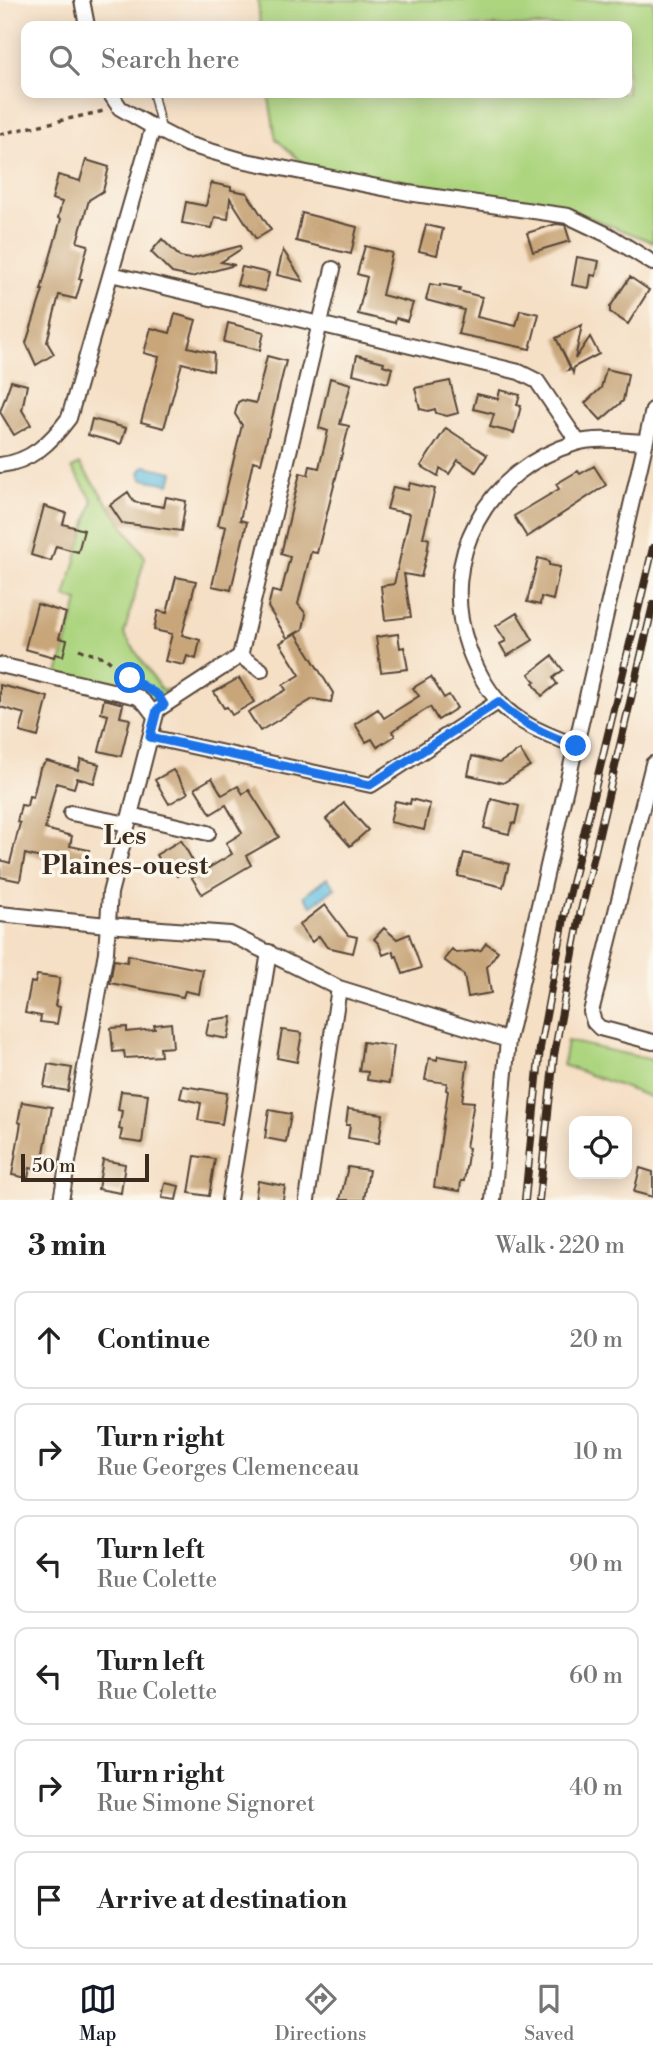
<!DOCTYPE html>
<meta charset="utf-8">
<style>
body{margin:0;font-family:"Libre Bodoni",serif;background:#f6f6f6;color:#222}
.controls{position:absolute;right:21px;bottom:21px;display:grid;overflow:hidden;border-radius:14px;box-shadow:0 4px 18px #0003}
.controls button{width:63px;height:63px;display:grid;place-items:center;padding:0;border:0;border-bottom:2px solid #e0e0e0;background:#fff;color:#222;font:35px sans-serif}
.scale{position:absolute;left:21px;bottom:18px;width:128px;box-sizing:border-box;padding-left:7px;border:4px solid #3b2a1e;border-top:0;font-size:19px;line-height:24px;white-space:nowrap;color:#3b2a1e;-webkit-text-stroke:5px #fbf7ec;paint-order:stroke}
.stop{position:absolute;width:21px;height:21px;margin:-16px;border:5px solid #1a73e8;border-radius:50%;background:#fff}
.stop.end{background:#1a73e8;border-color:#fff;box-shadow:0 2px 7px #0008}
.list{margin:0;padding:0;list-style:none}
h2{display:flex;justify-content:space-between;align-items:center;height:91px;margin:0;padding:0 28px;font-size:30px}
h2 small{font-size:23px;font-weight:400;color:#767676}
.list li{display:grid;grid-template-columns:46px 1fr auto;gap:21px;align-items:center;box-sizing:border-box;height:98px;margin:0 14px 14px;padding:0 14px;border:2px solid #e0e0e0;border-radius:14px}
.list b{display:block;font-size:26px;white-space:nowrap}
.list p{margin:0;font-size:23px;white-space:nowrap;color:#767676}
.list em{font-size:23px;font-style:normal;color:#767676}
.icon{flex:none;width:38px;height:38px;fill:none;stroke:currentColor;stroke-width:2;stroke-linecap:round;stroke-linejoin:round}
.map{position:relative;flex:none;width:653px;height:1200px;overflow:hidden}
.search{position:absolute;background:#fff;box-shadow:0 4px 18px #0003;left:21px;right:21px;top:21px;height:77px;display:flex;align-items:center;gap:18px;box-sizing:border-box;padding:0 24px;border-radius:14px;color:#767676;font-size:26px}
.sheet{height:763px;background:#fff}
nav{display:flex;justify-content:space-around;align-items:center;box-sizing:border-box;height:98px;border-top:2px solid #e0e0e0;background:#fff;font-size:19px;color:#767676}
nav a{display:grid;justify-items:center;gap:4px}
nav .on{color:#111827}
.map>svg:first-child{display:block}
.green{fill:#add580;stroke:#74804f;stroke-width:2}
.water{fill:#65c0e3;stroke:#507580;stroke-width:2}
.building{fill:#c8a67a}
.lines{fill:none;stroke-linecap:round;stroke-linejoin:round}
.service-casing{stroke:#574537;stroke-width:10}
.minor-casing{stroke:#574537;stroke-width:18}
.path{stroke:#574537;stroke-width:3.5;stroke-dasharray:5 5;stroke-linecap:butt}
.service{stroke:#fff;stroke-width:7}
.minor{stroke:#fff;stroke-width:14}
.rail-casing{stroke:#3b2a1e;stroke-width:8}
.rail{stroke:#fbf7ec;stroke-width:5;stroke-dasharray:16;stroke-linecap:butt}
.route{stroke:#1a73e8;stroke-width:9}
.labels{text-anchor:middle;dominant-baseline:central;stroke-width:7;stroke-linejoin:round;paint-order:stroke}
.neighbourhood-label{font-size:26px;font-weight:bold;fill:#3b2a1e;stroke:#fbf7ec}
</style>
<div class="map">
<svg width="653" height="1200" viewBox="0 0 653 1200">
<rect width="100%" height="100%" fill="#fbf7ec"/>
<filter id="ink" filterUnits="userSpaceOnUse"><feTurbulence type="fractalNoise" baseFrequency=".0143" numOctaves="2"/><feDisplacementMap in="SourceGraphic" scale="14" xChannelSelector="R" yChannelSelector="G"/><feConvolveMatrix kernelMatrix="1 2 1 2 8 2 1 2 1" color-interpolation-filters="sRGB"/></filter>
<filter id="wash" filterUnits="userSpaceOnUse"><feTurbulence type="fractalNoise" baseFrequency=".00686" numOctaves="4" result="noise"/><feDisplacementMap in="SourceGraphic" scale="28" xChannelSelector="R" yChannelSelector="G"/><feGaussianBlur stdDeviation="1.57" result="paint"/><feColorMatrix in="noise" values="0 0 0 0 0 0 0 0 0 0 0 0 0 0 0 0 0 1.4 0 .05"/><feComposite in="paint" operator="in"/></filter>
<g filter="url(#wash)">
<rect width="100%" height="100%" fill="#f5dfc5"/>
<path class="green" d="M258,0H653V242L559,206L306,166L276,139L268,93H627V26H260Z
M80,464L145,557L124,634L161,689L168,690L150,703L58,674L78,601L65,597L93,501L72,468Z
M567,1041L653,1060V1098L563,1065Z"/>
<path class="water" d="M145,466L173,472L170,484L142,479L140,472Z
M327,878L335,888L311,906L304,896Z"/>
<g id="blocks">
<path class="building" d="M86,160L109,167L103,191L89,200L77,242L88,245L79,279H82L76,299L59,295L47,342L54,354L36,365L26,343L43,290H41L61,219L58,218L62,202L52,199L58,175L80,181Z
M211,183L231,187V190L247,193L271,230L256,239L230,198L228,219L215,217L212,228L182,223L186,202L206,206Z
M302,213L357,227L351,254L296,241Z
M556,224L565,225L570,241L533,252L527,233Z
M426,225L443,229L437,255L419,251Z
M162,239L180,257L191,259L240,246L241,249L221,262L235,265L191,277L172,273L151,252Z
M365,246L392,253L382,295L413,303L407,321L396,318L395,323L358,314L367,277L357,274Z
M283,250L303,281L277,275Z
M577,257L599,261L596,276L591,275L589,288L572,285Z
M242,267L269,273L265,291L237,285Z
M630,277L649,290L628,324L610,312V307Z
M430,284L440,286V284L460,288L459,291L482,297L477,317L516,326L520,310L539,314L530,349L458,334L464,310L426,300Z
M175,314L196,320L188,347L214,353L213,371L182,363L164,428L141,422L159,357L144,353L151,328L170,333Z
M228,323L264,332L260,350L224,342Z
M582,325L575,359L590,337L599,354L574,367L573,373L571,369L568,370L570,367L556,338Z
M357,355L384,362L383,365L392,368L388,383L353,374Z
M267,356L286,361L261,463L253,461L240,520L247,522L231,590L212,586L226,527L218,525L242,425L235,414L238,402L242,400L256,403Z
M606,369L628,374L623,401L601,420L585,403L601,388Z
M330,378L351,384L340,424L349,426L317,553L311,552L298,604L306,614L303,629L287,638L268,607L272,591L281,593L290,557L281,554L300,473L308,475L310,466L319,468L328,431L319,428Z
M11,381L27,385L22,410L31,425L14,435L0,412Z
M450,381L458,413L447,416L436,413L435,409L428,411L420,409L415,388Z
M500,390L520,395L517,405L521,406L514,433L490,427L494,414L473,409L477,394L498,399Z
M92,419L126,428L121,444L88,435Z
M446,428L487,455L476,472L458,460L449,474L440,468L438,476L421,466Z
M594,466L606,485L527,537L514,516L559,489L556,484L578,471L580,474Z
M410,483L435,489L423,537L429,539L427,553L421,577L404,574L411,617L385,620L381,586L394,584L410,514L387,509L393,487L408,490Z
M128,492L134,502L164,507L166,497L186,501L181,531L122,523L110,505Z
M44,506L66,513L63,524L84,530L78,552L56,546L51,561L31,555Z
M538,558L549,561V565L560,567L553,600L541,597L540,605L527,602Z
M176,577L196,581L182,635L200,640L196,659L187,656L184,665L165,661L172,634L154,630L158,611L167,613Z
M37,604L66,613L59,638L67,640L63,656L55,654L54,657L25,649Z
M517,613L533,640L507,656L500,644L506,641L496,626Z
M296,633L333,693L331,702L313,699L260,731L248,712L286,690L283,685L300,675L280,643Z
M398,634L400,648L404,647L408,669L381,672L376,637Z
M552,656L563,670L553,678L557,684L542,696L533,683L535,682L529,674Z
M431,677L444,698L449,695L457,708L438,720L430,707L392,731L395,736L377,747L372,739L366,742L355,724L378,709L384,718L419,696L413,688Z
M239,678L254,702L232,715L227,707L224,708L214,692Z
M0,685L48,697L38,737L20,732L25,714L0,707Z
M104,699L123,704L120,717L130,719L121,756L99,751L108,715L101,713Z
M520,750L530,766L503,783L468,775L472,756L499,763Z
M81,759L99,764L94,783L77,778L74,788L56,783L45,829L72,836L70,846L89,850L84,869L25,854L20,881L0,877V860L10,863L20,823L17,822L21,805L27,806L29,796L33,797L40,768L47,761L78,770Z
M173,770L188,793L169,804L155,780Z
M212,778L222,795L238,786L243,794L249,790L279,837L246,856L251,865L202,894L192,878L232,854L226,843L242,833L226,805L211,814L195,788Z
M411,799L430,804L424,830L390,822L395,801L410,804Z
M491,799L519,806L515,824L512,823L509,834L484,828Z
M344,803L368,830L350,846L326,819Z
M181,840L195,865L177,876L172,867L166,870L156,855Z
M464,853L509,864L503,887L458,876Z
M325,905L348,935L357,937L353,953L327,947L319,936L312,942L299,925Z
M384,928L397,939L409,934L421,968L403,974L397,956L395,957L393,951L383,955L379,944L374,939Z
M486,943L498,951L487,967L491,993L468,997L464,975L444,960L452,949L456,953L481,950Z
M128,955L203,970L199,994L185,991L183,997L110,983L114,960L127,962Z
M37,975L60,978L55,1006L60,1007L57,1024L40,1022L41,1016L25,1013L31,982L35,983Z
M232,1017L228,1039L206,1035L209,1020Z
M171,1023L173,1047L160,1048L161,1056L125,1058L124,1051L113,1052L111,1028L127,1027V1032L155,1029L154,1025Z
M282,1030L302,1033L297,1062L277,1058Z
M363,1042L394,1046L389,1083L367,1080L368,1072L359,1071Z
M438,1056L468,1061L462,1101L474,1102L466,1147L469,1148L464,1181H461L460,1191L434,1187L448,1091L446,1090L447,1083L425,1080L429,1058L437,1060Z
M48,1064L72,1068L68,1091L44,1087Z
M183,1086L227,1093L222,1124L198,1120L201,1103L180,1098Z
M121,1091L148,1094L142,1143L120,1140L122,1130L119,1129L122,1111L118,1110Z
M22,1102L52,1107L41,1170L30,1168L28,1178L12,1175L21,1123L18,1122Z
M348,1109L383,1114L379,1143L348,1138L350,1125H346Z
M269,1110L291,1114L286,1142L265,1138Z
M195,1156L215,1159L209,1196L189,1193Z
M103,1160L125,1164L121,1193L98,1189Z
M348,1167L369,1170L364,1200H340Z
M640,1168L653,1172V1197L634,1192Z
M258,1181L285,1186L283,1200H255Z
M165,1183L179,1186L176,1200L162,1198Z"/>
</g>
</g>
<g filter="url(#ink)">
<use href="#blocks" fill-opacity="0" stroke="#574537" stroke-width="2"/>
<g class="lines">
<g class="service-casing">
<path id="service" d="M153,93L162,131"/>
</g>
<g class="minor-casing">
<path id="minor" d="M82,0L87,26
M110,93L120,108L153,127L186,144L241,160L408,193L568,216L608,235L653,263
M111,274L519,372L537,381L578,442
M0,465C31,462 51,442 69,418L153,127
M240,656L261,670
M0,665L138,697L145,703L155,716
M150,737L371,785L498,702
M576,746C549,735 519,725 499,702C484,686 475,666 468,647C437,558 487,469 576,443C595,437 625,441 645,442
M653,764L591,1012L594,1022L600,1028L653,1042
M71,813L128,824
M130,815L208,833
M0,914L107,925L230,934L339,988L508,1040
M61,1200L106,952L110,893L157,710L240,656L333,269
M229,1200L269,952
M307,1200L339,988
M493,1200L508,1040L653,410"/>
</g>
<path class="path" d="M0,134L104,111
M79,649L88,653L104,657L131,679"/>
<use href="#service" class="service"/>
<use href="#minor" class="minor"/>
<g class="rail-casing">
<path id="rail" d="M525,1200L540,1048L566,908L653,548
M539,1200L554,1055L580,915L653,605"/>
</g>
<use href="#rail" class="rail"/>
</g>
</g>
<g class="lines" filter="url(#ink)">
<path class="route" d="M130,678L158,695L164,705L157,710L150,737L370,785L498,702C524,725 545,734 576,746"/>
</g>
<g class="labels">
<g class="neighbourhood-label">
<text x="125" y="836">Les<tspan x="125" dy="30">Plaines-ouest</tspan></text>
</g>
</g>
</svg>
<div class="controls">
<button><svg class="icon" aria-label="locate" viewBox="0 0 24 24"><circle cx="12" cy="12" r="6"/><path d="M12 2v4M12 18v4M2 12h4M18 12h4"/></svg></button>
</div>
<div class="scale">50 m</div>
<div class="stop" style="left:130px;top:678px"></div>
<div class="stop end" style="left:576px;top:746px"></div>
<div class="search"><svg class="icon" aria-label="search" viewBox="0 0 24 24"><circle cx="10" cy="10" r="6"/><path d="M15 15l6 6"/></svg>Search here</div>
</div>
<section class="sheet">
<h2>3 min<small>Walk · 220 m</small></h2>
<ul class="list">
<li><svg class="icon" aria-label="ahead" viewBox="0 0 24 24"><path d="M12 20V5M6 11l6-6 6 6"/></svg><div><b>Continue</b></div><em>20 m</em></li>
<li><svg class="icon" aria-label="right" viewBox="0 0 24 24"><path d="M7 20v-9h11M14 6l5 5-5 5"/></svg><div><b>Turn right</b><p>Rue Georges Clemenceau</p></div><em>10 m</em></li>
<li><svg class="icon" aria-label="left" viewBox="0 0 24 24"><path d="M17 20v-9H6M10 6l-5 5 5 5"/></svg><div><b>Turn left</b><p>Rue Colette</p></div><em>90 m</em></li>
<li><svg class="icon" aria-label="left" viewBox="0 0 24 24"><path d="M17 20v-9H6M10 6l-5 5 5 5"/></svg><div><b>Turn left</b><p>Rue Colette</p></div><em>60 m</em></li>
<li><svg class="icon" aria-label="right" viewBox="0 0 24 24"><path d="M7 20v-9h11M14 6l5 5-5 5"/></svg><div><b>Turn right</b><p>Rue Simone Signoret</p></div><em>40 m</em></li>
<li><svg class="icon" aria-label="arrive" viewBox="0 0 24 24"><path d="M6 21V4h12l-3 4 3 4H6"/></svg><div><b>Arrive at destination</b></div></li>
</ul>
</section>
<nav>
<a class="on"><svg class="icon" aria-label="map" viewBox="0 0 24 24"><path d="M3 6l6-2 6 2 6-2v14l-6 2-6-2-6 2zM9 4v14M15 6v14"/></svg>Map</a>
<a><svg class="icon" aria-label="directions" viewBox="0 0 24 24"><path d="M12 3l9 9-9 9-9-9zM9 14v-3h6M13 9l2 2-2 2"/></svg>Directions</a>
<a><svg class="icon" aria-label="saved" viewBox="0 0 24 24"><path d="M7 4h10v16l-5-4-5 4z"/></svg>Saved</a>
</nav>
